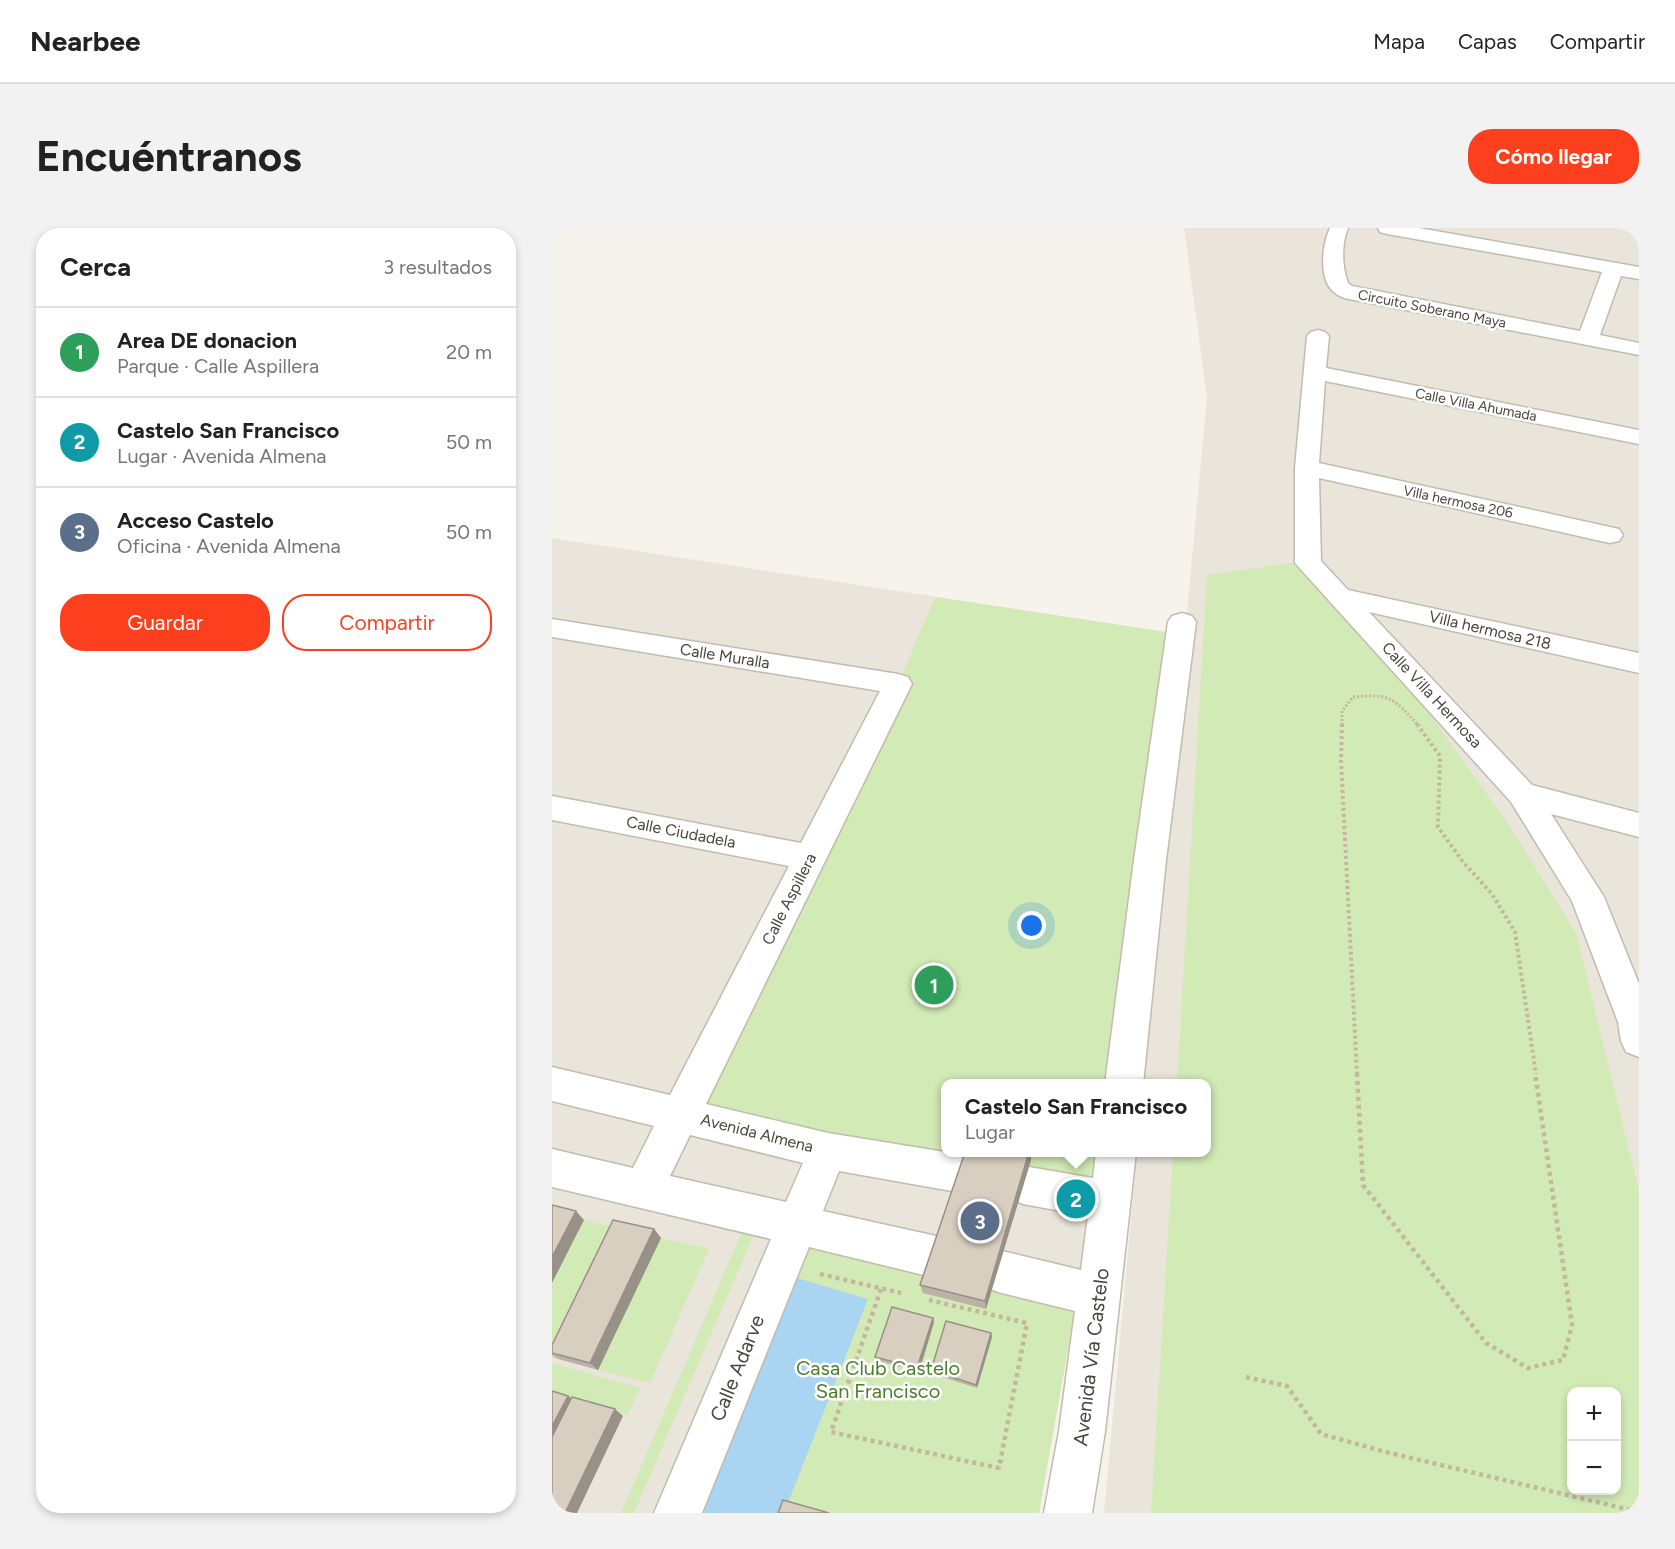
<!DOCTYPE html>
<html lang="es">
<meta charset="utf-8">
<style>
body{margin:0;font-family:Figtree,sans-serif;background:#f2f2f2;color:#222}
.controls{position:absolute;right:18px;bottom:18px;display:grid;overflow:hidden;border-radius:12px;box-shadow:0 3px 9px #0003}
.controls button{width:54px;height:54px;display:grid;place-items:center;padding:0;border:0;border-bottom:2px solid #e0e0e0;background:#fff;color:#222;font:30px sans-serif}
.you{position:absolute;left:480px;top:698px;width:21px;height:21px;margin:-15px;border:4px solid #fff;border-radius:50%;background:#1a73e8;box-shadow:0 0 0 9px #1a73e833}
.badge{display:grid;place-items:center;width:39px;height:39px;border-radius:50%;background:#fc3f1d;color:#fff;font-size:20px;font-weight:700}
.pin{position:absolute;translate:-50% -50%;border:3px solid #fff;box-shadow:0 2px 6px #0006}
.popup{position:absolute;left:389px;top:851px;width:270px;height:78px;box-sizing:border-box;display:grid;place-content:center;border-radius:12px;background:#fff;filter:drop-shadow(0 2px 4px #0005);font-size:20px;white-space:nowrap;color:#767676}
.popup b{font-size:22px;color:#222}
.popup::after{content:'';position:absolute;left:50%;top:100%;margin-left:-12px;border:12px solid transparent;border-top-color:#fff}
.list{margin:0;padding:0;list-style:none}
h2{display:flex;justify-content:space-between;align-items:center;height:78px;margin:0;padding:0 24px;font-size:26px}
h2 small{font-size:20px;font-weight:400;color:#767676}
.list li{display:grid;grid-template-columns:39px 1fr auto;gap:18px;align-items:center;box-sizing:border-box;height:90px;padding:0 24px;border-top:2px solid #e0e0e0}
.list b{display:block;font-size:22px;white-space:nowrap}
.list p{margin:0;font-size:20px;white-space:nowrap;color:#767676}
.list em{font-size:20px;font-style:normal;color:#767676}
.actions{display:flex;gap:12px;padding:18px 24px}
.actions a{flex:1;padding:14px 0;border:2px solid #fc3f1d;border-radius:24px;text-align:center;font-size:21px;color:#fc3f1d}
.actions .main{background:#fc3f1d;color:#fff}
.map{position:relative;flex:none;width:1087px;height:1285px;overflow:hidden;border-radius:24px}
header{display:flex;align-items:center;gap:36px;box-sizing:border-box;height:84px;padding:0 30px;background:#fff;border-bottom:2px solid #e0e0e0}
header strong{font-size:28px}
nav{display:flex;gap:33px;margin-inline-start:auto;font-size:21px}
.intro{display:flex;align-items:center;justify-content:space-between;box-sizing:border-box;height:144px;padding:0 36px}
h1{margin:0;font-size:42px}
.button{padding:15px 27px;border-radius:24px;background:#fc3f1d;color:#fff;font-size:21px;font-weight:700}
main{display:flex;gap:36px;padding:0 36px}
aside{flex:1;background:#fff;border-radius:24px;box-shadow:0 3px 9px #0003}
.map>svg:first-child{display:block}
.residential{fill:#eae5da;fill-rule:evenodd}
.green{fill:#d2eab5;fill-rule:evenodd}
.water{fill:#a9d4f2}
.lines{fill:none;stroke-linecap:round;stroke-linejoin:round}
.street-casing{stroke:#c2bbae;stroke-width:3}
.path-far2{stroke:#c4b79f;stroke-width:3;stroke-dasharray:2 2;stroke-linecap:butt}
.path-far1{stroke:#c4b79f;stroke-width:4;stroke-dasharray:3 3;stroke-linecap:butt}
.path{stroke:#c4b79f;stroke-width:4.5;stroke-dasharray:4 4;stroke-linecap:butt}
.street{fill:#fff;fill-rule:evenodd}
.wall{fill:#bab2a6}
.shaded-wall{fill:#979187}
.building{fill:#d8cfc1;stroke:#979187;stroke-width:1.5}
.labels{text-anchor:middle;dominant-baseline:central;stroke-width:5;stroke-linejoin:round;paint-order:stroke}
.far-street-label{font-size:14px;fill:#4b4439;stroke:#fff}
.street-label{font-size:16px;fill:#4b4439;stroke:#fff}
.near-street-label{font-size:20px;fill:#4b4439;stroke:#fff}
.near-park-label{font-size:20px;fill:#4a7f2a;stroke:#fff}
</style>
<header>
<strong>Nearbee</strong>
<nav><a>Mapa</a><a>Capas</a><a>Compartir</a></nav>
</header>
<div class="intro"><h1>Encuéntranos</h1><a class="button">Cómo llegar</a></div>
<main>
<aside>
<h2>Cerca<small>3 resultados</small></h2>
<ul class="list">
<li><span class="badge" style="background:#2e9e5b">1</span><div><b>Area DE donacion</b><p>Parque · Calle Aspillera</p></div><em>20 m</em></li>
<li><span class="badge" style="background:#0f9aa8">2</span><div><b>Castelo San Francisco</b><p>Lugar · Avenida Almena</p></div><em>50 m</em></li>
<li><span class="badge" style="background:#5c6f8a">3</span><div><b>Acceso Castelo</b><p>Oficina · Avenida Almena</p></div><em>50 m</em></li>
</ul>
<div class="actions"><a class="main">Guardar</a><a>Compartir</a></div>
</aside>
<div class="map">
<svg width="1087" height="1285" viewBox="0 0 1087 1285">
<rect width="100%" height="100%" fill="#f6f3ec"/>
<path class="residential" d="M632,0H1087V1285H552L585,925L654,924V856L591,855L655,169ZM1020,1164H1064V1262H1020Z
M0,310L627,406L394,856V924L544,925L526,1064L487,1285H0Z"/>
<path class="green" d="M740,335L781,377L874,481L957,597L1024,705L1087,963V1285H599L621,925L654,924V856L625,855L655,347ZM1020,1164H1064V1262H1020Z
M383,369L627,406L555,855L394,856V924L544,925L537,967L128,886L346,456Z
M32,992L68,1001L6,1131L0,1130V1055Z
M245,995L526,1064L487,1285H126Z
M191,1001L203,1004L82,1285H69Z
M109,1010L157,1021L98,1155L46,1142Z
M0,1135L88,1160L76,1187L0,1164Z"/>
<path class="water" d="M241,1049L316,1071L232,1285H141Z"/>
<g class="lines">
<g class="street-casing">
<path id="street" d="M778,0H796C789,17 790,38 796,55L800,58L1028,103L1050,44L835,6L828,4L826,0H867L1087,39V51L1069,48L1048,107L1087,115V127L802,72C796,71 788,69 783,65C766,53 770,17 778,0Z
M766,102L773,104L777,108L774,140L1087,202V216L773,153L767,235L1067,301L1071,307L1067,313L1058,315L767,250L769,333L796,362L1087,425V445L817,384L980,557L1087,585V609L999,586L1052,669L1087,756V829L1074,824L1069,813L1066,794L1020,673L959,574L743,335V240L755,108L759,104Z
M630,385L640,388L644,394L614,632L591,856H553L582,632L616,394L620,388Z
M0,391L346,446L356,449L360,456L154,876L276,905L411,927L425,933L431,946L425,959L411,965L287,943L271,983L384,1008L399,1014L405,1029L399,1044L384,1050L257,1019L150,1285H102L219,1011L0,959V921L81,940L102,898L0,873V839L118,867L237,638L0,592V568L249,615L328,463L0,409ZM138,907L251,935L234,974L118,948Z
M544,924H584L553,1203L540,1285H492L507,1203L523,1083L446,1064L431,1058L425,1043L431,1028L446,1022L529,1042L536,988L471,976L457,970L451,957L457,944L471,938L541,950Z"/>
</g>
<path class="path-far2" d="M790,497V483L801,469C839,465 842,471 866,497"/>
<path class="path-far1" d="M790,496L789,532L805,846
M865,496L888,528L886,599L911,634L940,666L963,704L984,846"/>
<path class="path" d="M805,845L811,957L934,1115L976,1140L1011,1132L1020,1097L983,845
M268,1046L349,1065
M329,1061L279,1204L447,1240L475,1095L377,1072
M694,1149L735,1158L769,1206L834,1224L1087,1284"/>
<use href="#street" class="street"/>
</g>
<path class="wall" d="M413,924H478L479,932L434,1081L371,1065L368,1057Z
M102,1001L109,1010L46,1142L6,1131L0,1127V1117Z
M381,1090L382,1094L367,1144L324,1132L323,1129Z
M439,1105L440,1109L425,1160L381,1146L379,1142Z"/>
<path class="shaded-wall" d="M477,924H478L479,932L434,1081L433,1073Z
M24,983L32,992L0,1055V1029Z
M102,1001L109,1010L46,1142L38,1135Z
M381,1090L382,1094L367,1144L365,1140Z
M439,1105L440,1109L425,1160L424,1157Z
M16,1168L25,1174L0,1223V1198Z
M63,1181L71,1188L25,1285H13Z"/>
<path class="building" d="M413,924H477L433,1073L368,1057Z
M0,977L24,983L0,1029Z
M61,992L102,1001L38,1135L0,1125V1117Z
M340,1079L381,1090L365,1140L323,1129Z
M394,1093L439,1105L424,1157L379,1142Z
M0,1163L16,1168L0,1198Z
M20,1169L63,1181L13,1285H0V1209Z
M231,1272L277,1285H226Z"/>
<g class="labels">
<g class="far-street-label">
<text transform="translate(880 81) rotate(11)">Circuito Soberano Maya</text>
<text transform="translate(924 177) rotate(11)">Calle Villa Ahumada</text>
<text transform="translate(906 274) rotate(12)">Villa hermosa 206</text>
</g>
<g class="street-label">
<text transform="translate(938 402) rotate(13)">Villa hermosa 218</text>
<text transform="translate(173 428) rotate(9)">Calle Muralla</text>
<text transform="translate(880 467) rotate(47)">Calle Villa Hermosa</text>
<text transform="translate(129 604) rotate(11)">Calle Ciudadela</text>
<text transform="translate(237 671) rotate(-63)">Calle Aspillera</text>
<text transform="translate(205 905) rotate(14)">Avenida Almena</text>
</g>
<g class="near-street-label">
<text transform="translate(539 1129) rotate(-83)">Avenida Vía Castelo</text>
<text transform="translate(185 1140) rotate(-68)">Calle Adarve</text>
</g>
<g class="near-park-label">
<text x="326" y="1140">Casa Club Castelo<tspan x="326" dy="23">San Francisco</tspan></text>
</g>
</g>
</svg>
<div class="controls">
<button>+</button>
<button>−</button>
</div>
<div class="you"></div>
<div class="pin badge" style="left:382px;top:757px;background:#2e9e5b">1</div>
<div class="pin badge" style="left:524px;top:971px;background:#0f9aa8">2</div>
<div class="popup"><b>Castelo San Francisco</b>Lugar</div>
<div class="pin badge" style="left:428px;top:993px;background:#5c6f8a">3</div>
</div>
</main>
